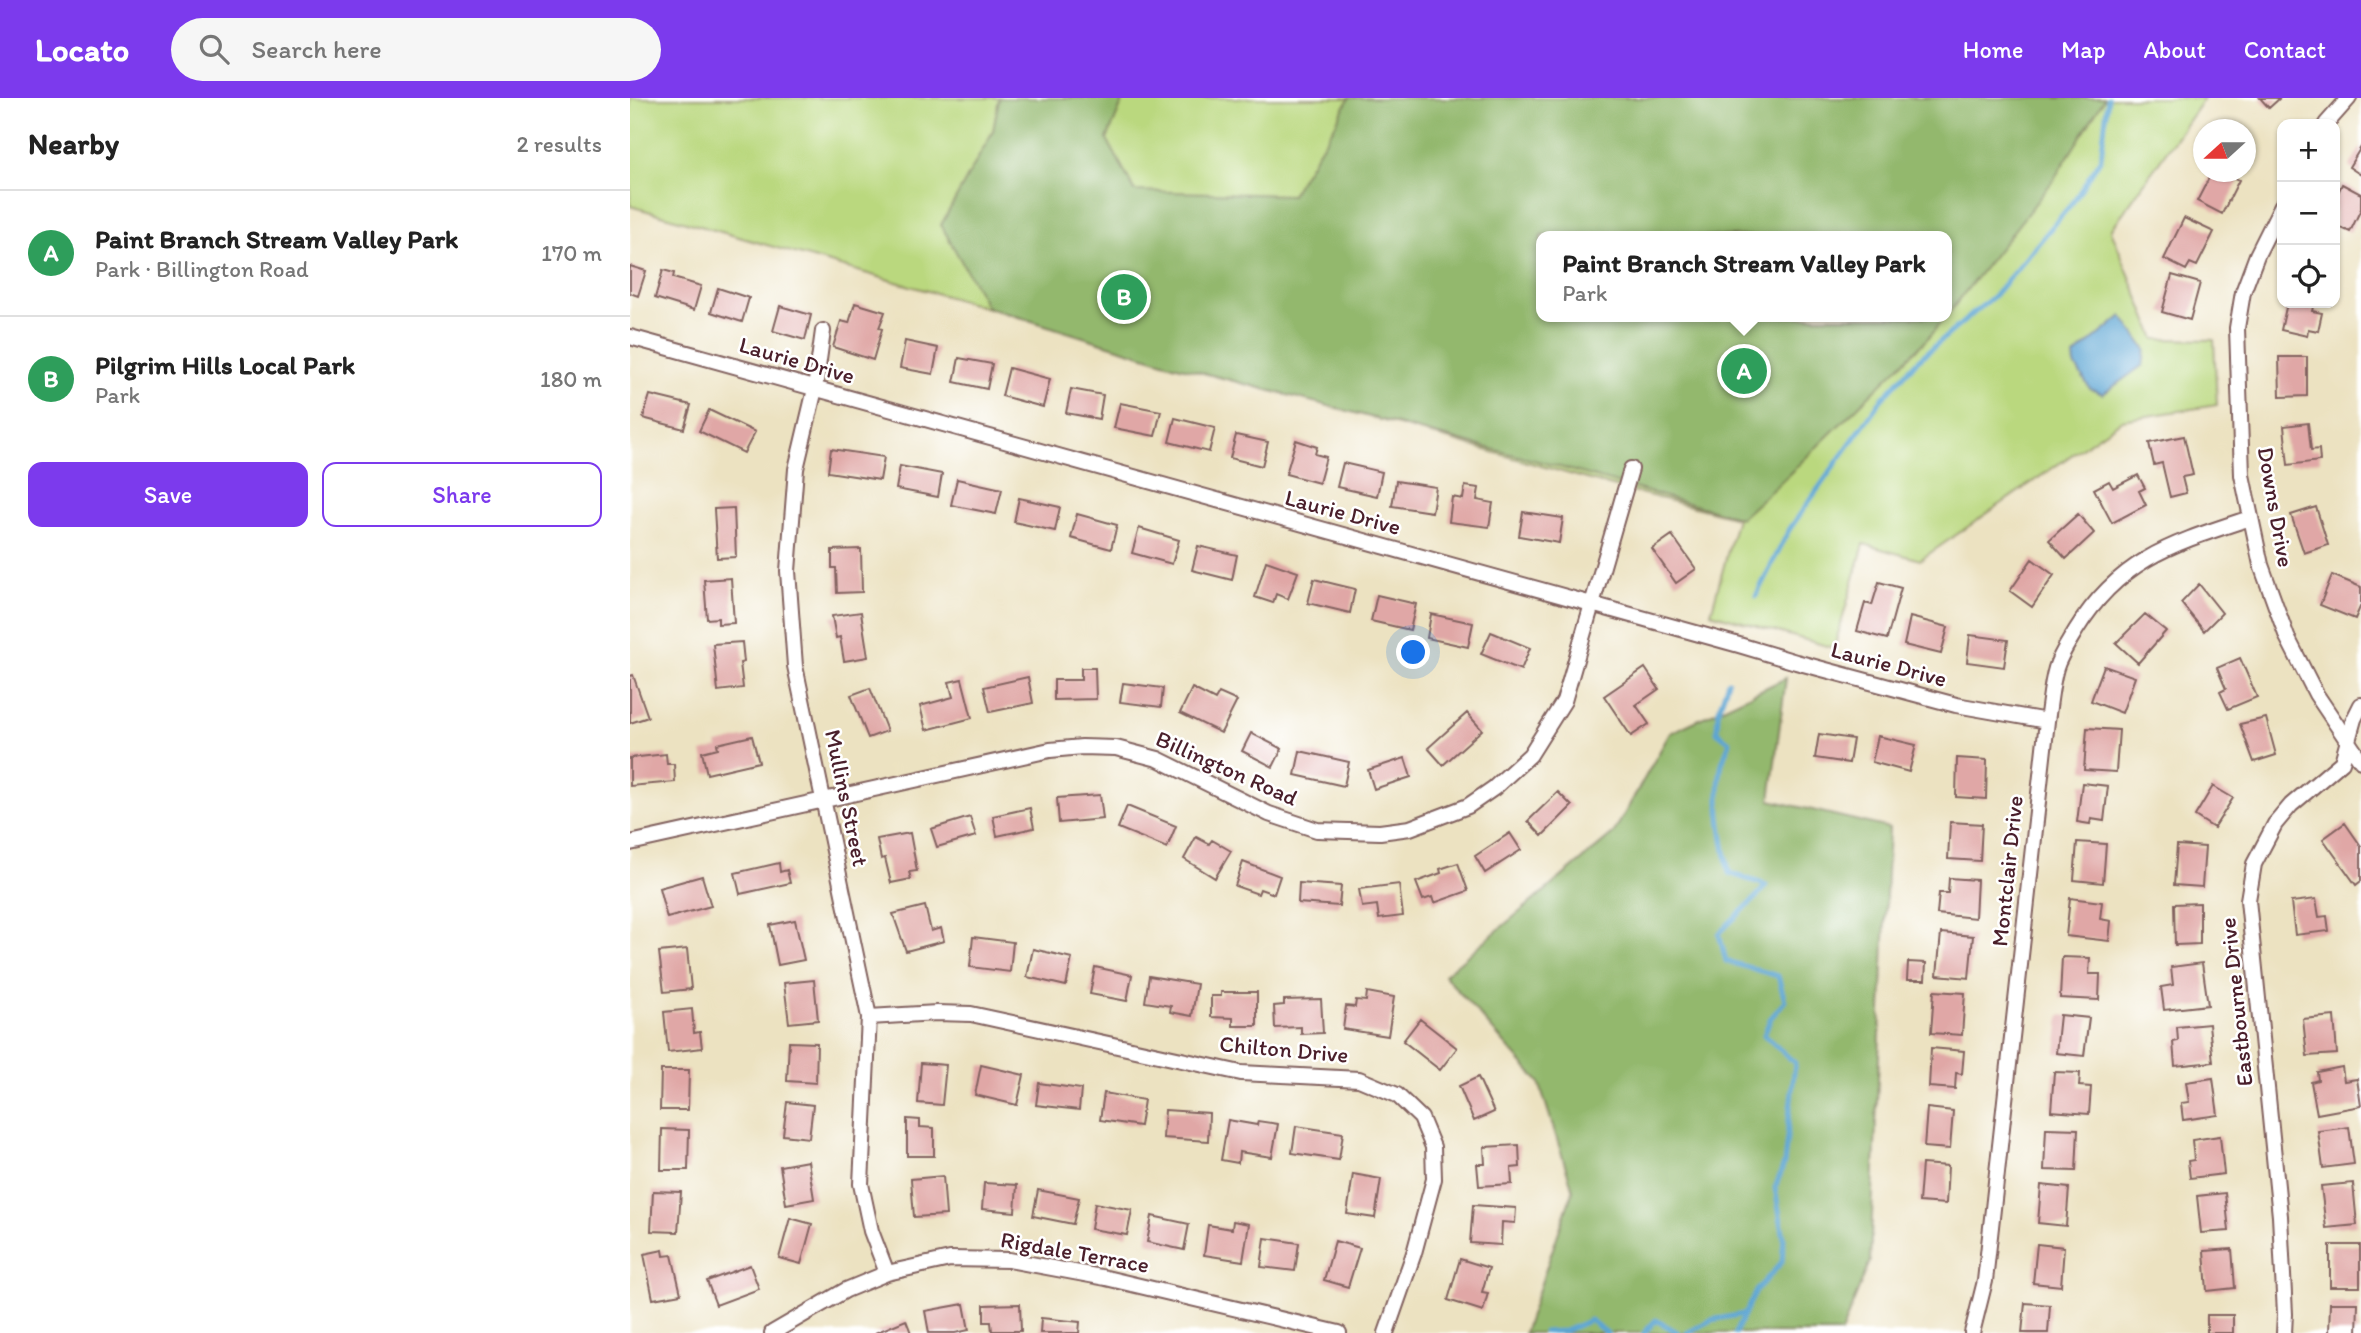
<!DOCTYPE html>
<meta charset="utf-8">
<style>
body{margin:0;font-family:Itim,sans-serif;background:#f6f6f6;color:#222}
.controls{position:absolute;right:21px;top:21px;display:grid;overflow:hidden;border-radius:14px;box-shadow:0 2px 5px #0004}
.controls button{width:63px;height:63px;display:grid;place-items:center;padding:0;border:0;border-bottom:2px solid #e0e0e0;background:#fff;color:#222;font:35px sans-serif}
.compass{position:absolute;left:1563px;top:21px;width:63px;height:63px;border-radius:50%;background:#fff;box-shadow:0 2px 5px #0004;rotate:249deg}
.you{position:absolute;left:784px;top:555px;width:24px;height:24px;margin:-18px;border:5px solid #fff;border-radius:50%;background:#1a73e8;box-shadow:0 0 0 10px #1a73e833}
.badge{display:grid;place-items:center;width:46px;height:46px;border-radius:50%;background:#7c3aed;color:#fff;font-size:23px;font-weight:700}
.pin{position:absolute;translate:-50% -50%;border:4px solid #fff;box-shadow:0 2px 7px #0006}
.popup{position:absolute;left:906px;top:133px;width:416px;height:91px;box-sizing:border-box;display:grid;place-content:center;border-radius:14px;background:#fff;filter:drop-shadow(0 2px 5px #0005);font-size:23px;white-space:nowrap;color:#767676}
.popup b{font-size:26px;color:#222}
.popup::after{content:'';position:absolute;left:50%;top:100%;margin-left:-14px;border:14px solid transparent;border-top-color:#fff}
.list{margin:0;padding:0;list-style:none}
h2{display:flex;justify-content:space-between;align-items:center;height:91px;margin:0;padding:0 28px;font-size:30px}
h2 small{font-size:23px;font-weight:400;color:#767676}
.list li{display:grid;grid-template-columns:46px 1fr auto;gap:21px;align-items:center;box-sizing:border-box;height:126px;padding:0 28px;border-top:2px solid #e0e0e0}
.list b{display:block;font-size:26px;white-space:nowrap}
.list p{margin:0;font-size:23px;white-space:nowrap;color:#767676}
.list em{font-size:23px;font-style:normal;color:#767676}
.actions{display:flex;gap:14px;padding:21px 28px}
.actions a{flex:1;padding:16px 0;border:2px solid #7c3aed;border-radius:14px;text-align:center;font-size:24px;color:#7c3aed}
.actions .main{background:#7c3aed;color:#fff}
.icon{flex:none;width:38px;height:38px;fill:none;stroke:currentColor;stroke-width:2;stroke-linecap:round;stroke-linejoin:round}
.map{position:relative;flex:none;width:1731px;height:1235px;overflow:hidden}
header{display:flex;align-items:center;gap:42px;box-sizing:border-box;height:98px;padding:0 35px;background:#7c3aed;color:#fff}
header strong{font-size:33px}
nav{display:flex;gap:38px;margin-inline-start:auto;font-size:24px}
.search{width:490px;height:63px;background:#f6f6f6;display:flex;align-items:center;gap:18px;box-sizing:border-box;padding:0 24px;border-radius:38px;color:#767676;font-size:26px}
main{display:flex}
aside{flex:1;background:#fff}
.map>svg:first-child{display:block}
.green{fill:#bad87e;stroke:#827c54;stroke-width:2;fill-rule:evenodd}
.forest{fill:#93b86d;stroke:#6e6c4c;stroke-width:2}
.water{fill:#5ca5d3;stroke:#53627f;stroke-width:2}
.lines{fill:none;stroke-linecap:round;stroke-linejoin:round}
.stream{stroke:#5ca5d3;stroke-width:5}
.building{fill:#e0a7a6}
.minor-casing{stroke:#836360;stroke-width:18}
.minor{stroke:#fff;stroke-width:14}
.labels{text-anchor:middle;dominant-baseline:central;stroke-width:5;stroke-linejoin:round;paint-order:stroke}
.street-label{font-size:23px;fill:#4a1f2b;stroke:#fff}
</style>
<header>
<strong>Locato</strong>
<div class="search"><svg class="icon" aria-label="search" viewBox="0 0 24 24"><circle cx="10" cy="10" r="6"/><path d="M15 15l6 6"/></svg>Search here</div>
<nav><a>Home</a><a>Map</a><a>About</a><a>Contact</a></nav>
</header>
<main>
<aside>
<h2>Nearby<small>2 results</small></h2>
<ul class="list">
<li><span class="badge" style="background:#2e9e5b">A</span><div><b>Paint Branch Stream Valley Park</b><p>Park · Billington Road</p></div><em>170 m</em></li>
<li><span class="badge" style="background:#2e9e5b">B</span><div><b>Pilgrim Hills Local Park</b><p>Park</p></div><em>180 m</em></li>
</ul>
<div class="actions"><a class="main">Save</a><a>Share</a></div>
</aside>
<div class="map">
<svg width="1731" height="1235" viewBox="0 0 1731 1235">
<rect width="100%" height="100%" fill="#fff"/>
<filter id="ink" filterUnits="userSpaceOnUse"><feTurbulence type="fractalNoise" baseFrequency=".0143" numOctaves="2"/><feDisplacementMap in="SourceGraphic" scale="14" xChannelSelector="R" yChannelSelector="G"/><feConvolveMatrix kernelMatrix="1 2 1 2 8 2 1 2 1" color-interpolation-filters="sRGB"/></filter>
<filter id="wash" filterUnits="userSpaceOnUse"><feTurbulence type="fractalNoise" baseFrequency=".00686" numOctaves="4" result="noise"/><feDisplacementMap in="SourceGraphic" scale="28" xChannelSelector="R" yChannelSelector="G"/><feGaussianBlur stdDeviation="1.57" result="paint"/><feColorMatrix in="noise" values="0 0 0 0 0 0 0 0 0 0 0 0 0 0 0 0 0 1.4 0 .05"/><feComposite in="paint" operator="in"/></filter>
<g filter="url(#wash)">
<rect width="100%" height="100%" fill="#ece2c1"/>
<path class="green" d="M0,0H1574L1481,132L1525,241L1584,242L1587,307L1492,322L1290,462L1234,446L1204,550L1081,515L1107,420L971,385L0,108ZM911,138H1317V219H911Z"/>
<path class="forest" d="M369,0H494L477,41L505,93L661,97L705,27L719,0H1475L1422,84L1317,217V138H911V219H1315L1298,240L1153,382L1111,420L926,368L543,267L357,209L311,127L363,33Z
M1156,580L1140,702L1259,730L1240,1163L1211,1235H894L943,1092L909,984L814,877L983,736L1040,635Z"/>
<path class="water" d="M1492,218L1516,252L1513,267L1473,296L1460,291L1445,267L1444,258Z"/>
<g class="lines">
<path class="stream" d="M1126,498L1159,432L1251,302L1287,263L1364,198L1443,104L1471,60L1478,0
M1098,583L1088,615L1087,634L1100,644C1097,653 1092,662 1091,670C1085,704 1093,742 1099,775L1136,787C1123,806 1104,818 1089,836L1096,863L1148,878L1155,903L1140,921L1134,937L1165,965L1154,1066L1145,1090L1154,1140L1152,1164L1126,1193L1105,1235
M914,1234L935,1233L960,1222L977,1235
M1014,1235L1026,1222L1049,1235
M1057,1235L1081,1222L1114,1216"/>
</g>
<g id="blocks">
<path class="building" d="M1630,0H1650L1639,10Z
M1731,49V77L1719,69Z
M1582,74H1592L1609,82L1592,116L1567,103Z
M1712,86L1731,96V111L1720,134L1705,127V101Z
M1554,120L1584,134L1567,168L1560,165L1556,172L1534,161Z
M0,168L16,173L8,198L0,195Z
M33,172L44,175L43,180L71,188L64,212L25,200Z
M1542,177L1570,185L1560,222L1532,214Z
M88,190L119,200L112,224L81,214Z
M225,205L255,214L249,230L252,231L243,262L203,249L211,223L219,225Z
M1657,205H1684L1682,213L1692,215L1688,233L1678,231L1677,238L1651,232Z
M150,208L181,217L175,242L143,233Z
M275,243L308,250L303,276L270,270Z
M1649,259H1677V298L1650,299Z
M329,260L362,266L357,291L324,284Z
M379,270L420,281L413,309L372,298Z
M441,291L473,297L469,321L436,315Z
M20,297L61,307L54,331L13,320Z
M490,305L531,313L525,338L484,330Z
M79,312L125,334L114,355L69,333Z
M545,320L585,330L579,354L539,344Z
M1678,325L1681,352L1689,351L1690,363L1658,367L1654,328Z
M606,337L638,344L632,368L600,360Z
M1554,338L1563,377L1552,379L1556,395L1540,399L1532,365L1524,367L1519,345Z
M666,342L687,349L685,356L696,359L689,385L656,376Z
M201,351L254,359L250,382L198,374Z
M713,365L752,374L747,398L707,389Z
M270,368L312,376L308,399L266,391Z
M1508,377L1515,390L1509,393L1516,407L1482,425L1464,391L1479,383L1483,390Z
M327,381L372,391L366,416L321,407Z
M766,383L806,389L802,414L762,408Z
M835,388L849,390L847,402L863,405L859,429L819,424L822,399L833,401Z
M389,400L430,409L425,433L384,424Z
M1686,409L1698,447L1674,455L1661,417Z
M104,410L106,459L87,460L84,411Z
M893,414L933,420L929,445L889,438Z
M447,416L487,427L481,451L441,440Z
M1448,416L1464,435L1436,461L1419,442Z
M509,430L549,442L542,466L502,455Z
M1042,437L1066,471L1046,485L1022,451Z
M568,448L607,457L602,482L562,472Z
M231,451L232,494L207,495L206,470H202V452Z
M1402,461L1424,477L1402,509L1380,493Z
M636,463L668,474L658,501L646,496L643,505L625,499Z
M1702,477L1731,489V507L1725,521L1690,507Z
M101,480L104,525L88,526V520L77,521L74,482Z
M684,481L725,491L720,515L678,505Z
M1249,484L1271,490L1257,541L1227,533L1235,505L1242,507Z
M1569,486L1592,515L1574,533L1551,505Z
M747,497L786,506L780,532L741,523Z
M231,514L238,559L214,563L210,539L206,540L202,518Z
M801,516L843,525L838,549L797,540Z
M1515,516L1536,533L1508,565L1486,545Z
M1280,519L1318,529L1311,556L1274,547Z
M861,534L900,550L891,572L851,556Z
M1340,537L1378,542L1374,569L1337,564Z
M112,544L114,564L110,565L113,590L88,593L83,546Z
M1610,560L1627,599L1598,611L1590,594L1596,591L1587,570Z
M1474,568L1505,579L1492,615L1461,603Z
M451,570H465L466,601L424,602V582H451Z
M1015,570L1029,591L1006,607L1019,626L1001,638L974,598Z
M3,577L18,619L0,625V578Z
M398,579L403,605L360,614L354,589Z
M332,581L342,620L296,632L290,608L323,599L319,584Z
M493,585L533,590L531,609L490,604Z
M240,590L257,633L238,640L221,597Z
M562,590L585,602L589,595L607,603L591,635L550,615Z
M837,615L852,632L813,667L798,650Z
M1636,620L1646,657L1624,664L1610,626Z
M1457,630L1489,632L1486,674L1454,672Z
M621,635L652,651L643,669L612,653Z
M1189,636L1223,641L1219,665L1185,660Z
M122,638L129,664L77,676L72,654L88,650L87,646Z
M1248,638L1286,647L1279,674L1242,664Z
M670,653L719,664L714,688L665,677Z
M36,656L37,666H44L45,684L0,688V660Z
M775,660L781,679L744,691L738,672Z
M1327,660L1357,662L1356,701L1326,699Z
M1452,685L1478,688L1474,723L1461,721L1460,726L1447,724Z
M1583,688L1603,700L1584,730L1565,718Z
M928,694L942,708L912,738L898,723Z
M470,697L473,721L429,725L427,700Z
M497,708L546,728L537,750L488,730Z
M400,710L404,730L367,738L363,718Z
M340,719L346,738L307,749L301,731Z
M1320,724L1352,726L1350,763L1318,761Z
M1715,725L1731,748V783L1726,787L1693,741Z
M280,735L287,773L279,774L281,781L261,785L255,760L251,761L247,741Z
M880,735L891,752L855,775L845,758Z
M566,739L579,746L582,742L601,753L585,780L554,761Z
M1447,744L1476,746L1473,785L1444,782Z
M1547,747L1575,749L1572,789L1544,787Z
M613,764L650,778L644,796L630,791L628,796L605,788Z
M149,765L150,774L157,772L160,785L110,796L105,775Z
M828,765L838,793L804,805L802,799L793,802L786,784L811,775L810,771Z
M72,778L81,808L37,820L29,790Z
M1319,780L1347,782L1345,820L1307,816L1309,795H1318Z
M669,785L711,788L709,808L668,805Z
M769,786L773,818L749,821L747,807L732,809L729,791Z
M1440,800L1472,804L1470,821L1481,823L1479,843L1436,838Z
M1686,801L1689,819L1697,818L1699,833L1665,837L1661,804Z
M1570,805V846L1545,847L1544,806Z
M295,808L301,833L311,830L314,843L276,853L263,816Z
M165,822L174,862L148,867L140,827Z
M1311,835L1343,838L1339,880L1307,877Z
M343,839L383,844L380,874L340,869Z
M57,851L61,891L34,894L29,854Z
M403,851L442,860L436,888L397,879Z
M1432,859L1460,860L1459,876H1470L1469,902L1430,900Z
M1278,864L1296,865L1295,882H1277Z
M1572,865L1578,907L1534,912L1531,889L1543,887L1541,869Z
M465,869L502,877L497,903L460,896Z
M519,878L567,886L562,918L540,914L541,908L515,904Z
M184,882L188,922L159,925L154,885Z
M1304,893L1335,895L1332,937L1301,935Z
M591,894H627V928H603V920L581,919V898H591Z
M737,894L764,899L758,938L713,931L716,908L725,909L726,902L736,903Z
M691,901L693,935L671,936V929L645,930L644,908L654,907V902Z
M62,911L64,935L70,934L72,950L38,954L34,914Z
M1430,917L1459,920L1454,958L1426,955Z
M1704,918L1707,956L1677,958L1673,921Z
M790,921L827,950L810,972L773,943Z
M1579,926L1583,964L1545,968L1543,944L1548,943L1547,929Z
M159,944L187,945L186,985L157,983Z
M1301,950L1334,953L1332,976L1326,975L1325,991L1299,989Z
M291,965L316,967L312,1007L288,1005Z
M351,967L394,977L387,1007L345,997Z
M1712,969L1714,983L1727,981L1731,1008L1687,1016L1681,984L1688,982L1687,974Z
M31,972H59L58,1012H30Z
M1424,974L1450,975L1449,988L1461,989L1459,1016L1421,1013Z
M848,979L864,1014L844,1023L829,988Z
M1583,980L1588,1017L1553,1022L1551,1005L1559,1004L1556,984Z
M409,985L451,991L449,1012L406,1007Z
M474,995L514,1002L510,1028L470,1022Z
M157,1004L183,1007L179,1040L153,1037Z
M1297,1010L1323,1013L1320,1051L1294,1049Z
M535,1012L579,1015L578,1043L533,1040Z
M277,1021L290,1022V1029L304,1030V1058H277Z
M598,1022L627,1027L628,1023L648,1026L642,1059L609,1054L608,1065L591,1062Z
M666,1028L713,1035L709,1062L662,1055Z
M1719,1029L1724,1066L1693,1070L1688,1033Z
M1416,1030L1448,1031L1446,1073L1414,1072Z
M32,1031L59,1032L58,1072H31Z
M1590,1038L1594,1076L1560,1080L1558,1063L1564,1062L1562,1042Z
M889,1047L890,1069L881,1070L882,1086L849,1088L847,1066H855L854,1049Z
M178,1063L184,1101L156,1106L150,1068Z
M1292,1066L1318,1068L1316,1106L1289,1104Z
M723,1076L751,1081L745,1120L717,1116Z
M313,1078L316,1117L284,1119L281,1081Z
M354,1085L387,1087L385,1114L352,1111Z
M1723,1085L1727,1127L1696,1130L1691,1088Z
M1411,1087L1439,1090L1436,1128L1408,1125Z
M408,1092L449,1100L443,1126L403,1118Z
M23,1093L51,1094L48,1134L21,1133Z
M1595,1095L1599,1133L1571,1135L1567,1098Z
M465,1105L502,1112L497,1137L461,1131Z
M843,1107L886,1110L885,1125L872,1124L871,1147L840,1145Z
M522,1118L559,1126L554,1152L517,1144Z
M160,1120L182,1126L171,1166L149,1160Z
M603,1123L619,1126L613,1163L574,1157L578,1127L602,1131Z
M635,1140L669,1145L665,1173L631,1169Z
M705,1143L730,1150L718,1189L694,1182Z
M1407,1146L1434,1149L1431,1188L1403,1185Z
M1700,1147H1730V1189H1700Z
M1602,1151L1605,1190L1577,1193L1574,1153Z
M33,1152L34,1158L42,1157L51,1196L23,1201L14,1156Z
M830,1161L859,1170L852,1194L858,1195L853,1213L818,1202Z
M120,1167L129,1191L86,1207L77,1183Z
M1395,1205L1420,1207L1418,1235H1392Z
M1700,1205H1728L1727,1235H1699Z
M334,1206L339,1232L325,1235H299L295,1213Z
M390,1206L391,1233H362L361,1224H354V1207Z
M1577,1217H1603V1235H1577Z
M411,1220L450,1224L449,1235H410Z
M276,1222L281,1235H245Z"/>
</g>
</g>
<g filter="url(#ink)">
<use href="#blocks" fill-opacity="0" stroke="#836360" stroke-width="2"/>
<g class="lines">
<g class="minor-casing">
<path id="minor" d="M1696,26L1719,0
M1652,107L1627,157L1613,194L1607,230L1612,377L1631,467L1657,539L1686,596L1731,663
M193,233L185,291L166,371L158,473L165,568L239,919L231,1086L241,1133L257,1175
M0,239L1109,547L1166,564L1326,607L1417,623
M0,745L420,652L452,649L486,650L528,661L639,716L687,732L750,734L780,730L838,708L864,690L900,657L934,603L1001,371
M239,919L307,915L341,916L611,975L729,981L767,997L791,1020L803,1049L804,1081L784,1155L756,1235
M142,1235L216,1192L257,1175L320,1161L379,1162L476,1180L709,1235
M1342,1235L1355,1183L1417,623C1420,605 1421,587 1426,570C1430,557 1439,544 1446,532C1490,460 1545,445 1620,420
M1654,1235L1655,1216L1650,1118L1618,802L1624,766L1645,726L1661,707L1712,664L1724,621L1731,607"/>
</g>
<use href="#minor" class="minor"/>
</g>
</g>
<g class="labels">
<g class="street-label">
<text transform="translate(167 262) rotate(16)">Laurie Drive</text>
<text transform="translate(1646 409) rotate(80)">Downs Drive</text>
<text transform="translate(713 414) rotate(15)">Laurie Drive</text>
<text transform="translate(1259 566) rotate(15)">Laurie Drive</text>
<text transform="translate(597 670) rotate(24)">Billington Road</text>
<text transform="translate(217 700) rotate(78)">Mullins Street</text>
<text transform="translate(1377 773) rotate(-84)">Montclair Drive</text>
<text transform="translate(1606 904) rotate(-96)">Eastbourne Drive</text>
<text transform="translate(654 951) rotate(5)">Chilton Drive</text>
<text transform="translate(445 1154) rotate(10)">Rigdale Terrace</text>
</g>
</g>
</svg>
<div class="controls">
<button>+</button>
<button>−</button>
<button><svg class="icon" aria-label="locate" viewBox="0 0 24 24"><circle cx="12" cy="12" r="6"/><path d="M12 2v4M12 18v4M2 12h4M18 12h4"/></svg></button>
</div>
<svg class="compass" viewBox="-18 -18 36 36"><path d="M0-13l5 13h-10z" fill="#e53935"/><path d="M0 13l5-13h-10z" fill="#767676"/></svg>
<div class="you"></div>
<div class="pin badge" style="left:1114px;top:273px;background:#2e9e5b">A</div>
<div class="popup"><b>Paint Branch Stream Valley Park</b>Park</div>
<div class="pin badge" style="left:494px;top:199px;background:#2e9e5b">B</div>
</div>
</main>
